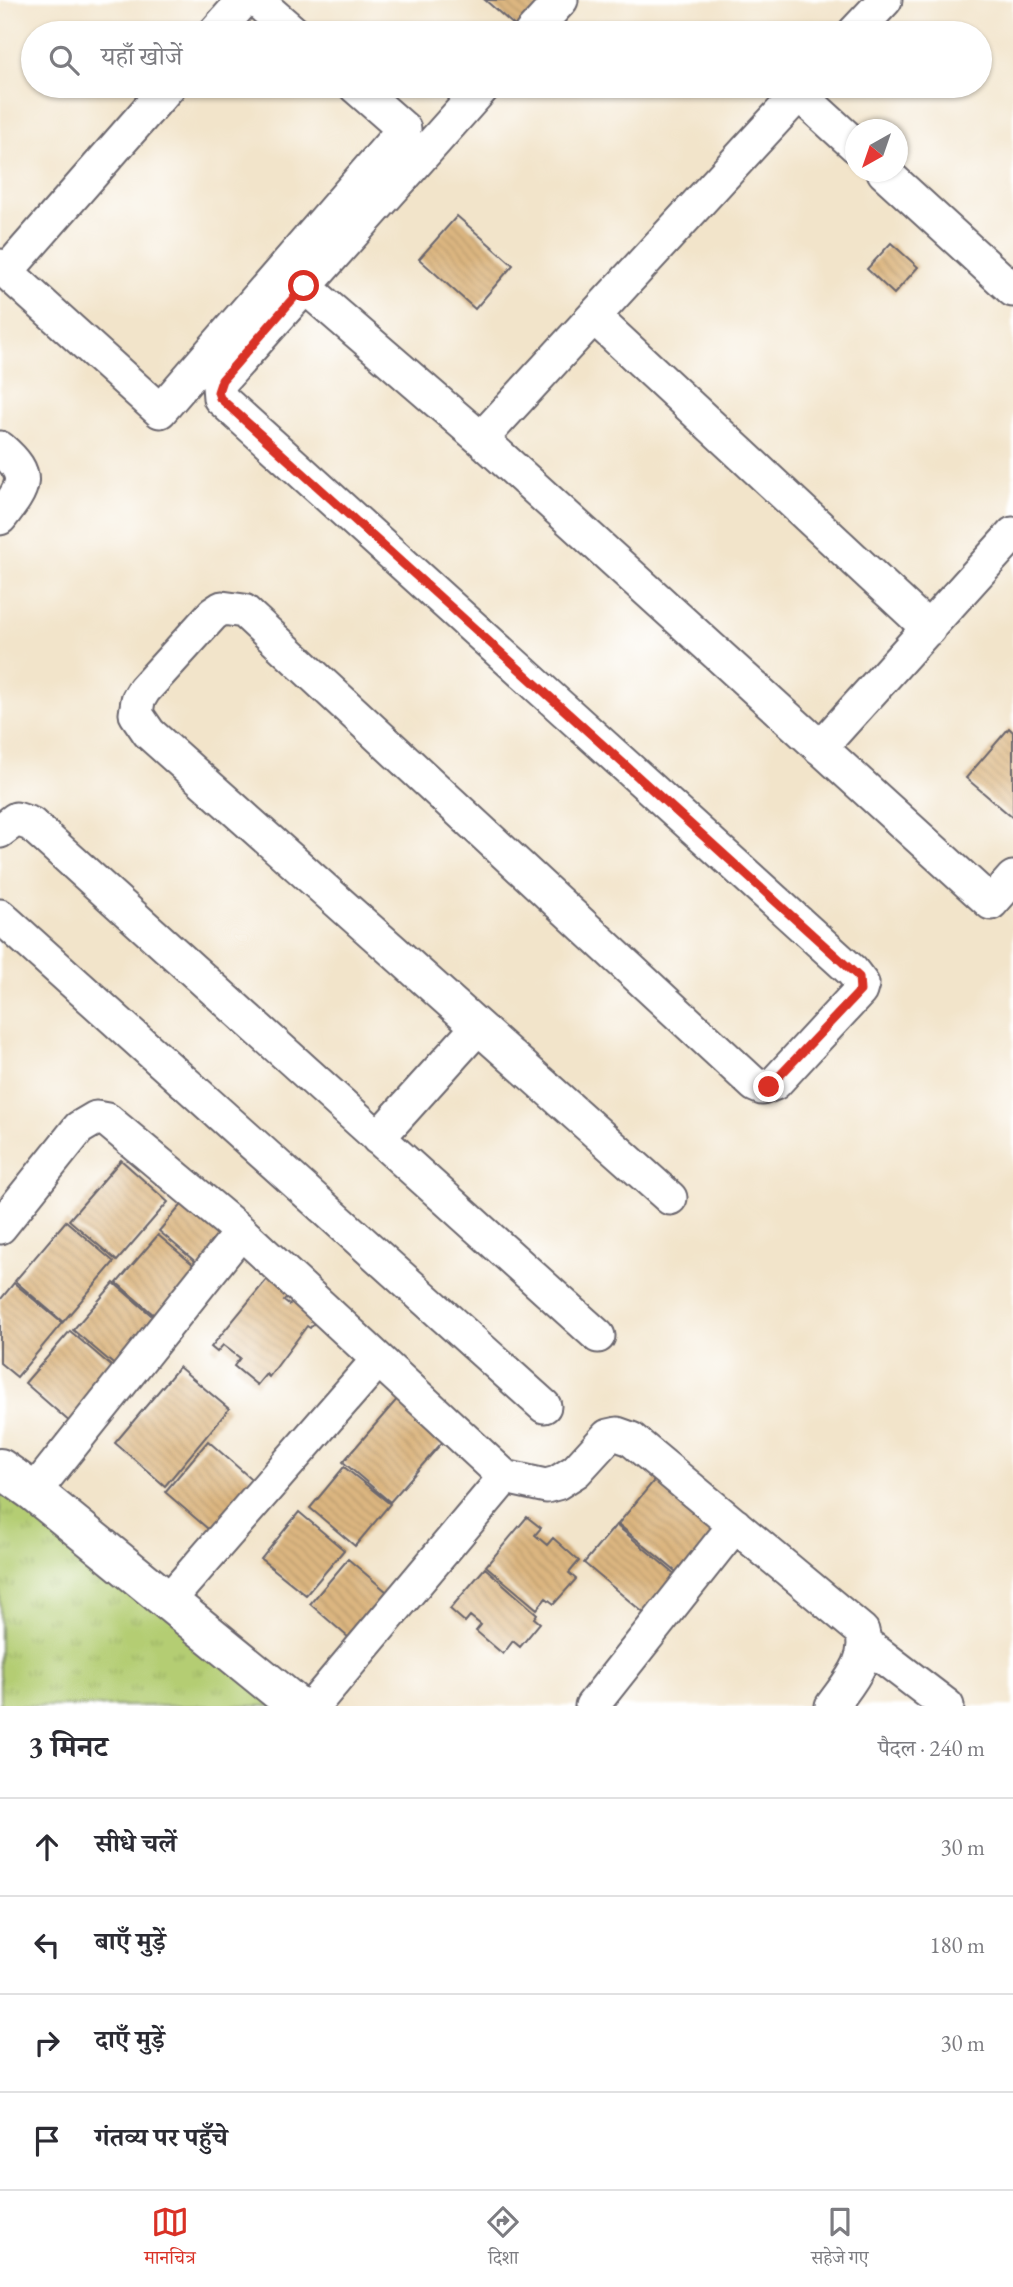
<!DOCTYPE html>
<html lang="hi">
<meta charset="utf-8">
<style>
body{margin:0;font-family:"EB Garamond","Noto Serif Devanagari",serif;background:#f2f2f3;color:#2b2b33}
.compass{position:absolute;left:845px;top:119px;width:63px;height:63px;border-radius:50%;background:#fff;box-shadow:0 2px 5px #0004;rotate:220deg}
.stop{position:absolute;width:21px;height:21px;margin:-16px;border:5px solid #d93025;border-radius:50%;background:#fff}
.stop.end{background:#d93025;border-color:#fff;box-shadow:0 2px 7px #0008}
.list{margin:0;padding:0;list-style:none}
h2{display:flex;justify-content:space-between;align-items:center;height:91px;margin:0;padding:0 28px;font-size:30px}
h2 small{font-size:23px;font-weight:400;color:#7c7c81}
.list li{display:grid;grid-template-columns:46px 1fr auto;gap:21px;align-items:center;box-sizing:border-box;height:98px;padding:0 28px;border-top:2px solid #e1e1e2}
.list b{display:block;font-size:26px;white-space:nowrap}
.list em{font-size:23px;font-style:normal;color:#7c7c81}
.icon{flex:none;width:38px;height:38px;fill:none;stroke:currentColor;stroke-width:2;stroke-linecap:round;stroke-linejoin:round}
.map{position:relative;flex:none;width:1013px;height:1706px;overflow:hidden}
.search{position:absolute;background:#fff;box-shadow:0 2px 5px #0004;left:21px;right:21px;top:21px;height:77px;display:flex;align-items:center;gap:18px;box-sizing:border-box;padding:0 24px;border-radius:38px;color:#7c7c81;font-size:26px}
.sheet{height:483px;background:#fff}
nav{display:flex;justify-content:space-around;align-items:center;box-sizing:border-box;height:98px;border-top:2px solid #e1e1e2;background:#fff;font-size:19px;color:#7c7c81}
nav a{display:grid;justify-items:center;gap:4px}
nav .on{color:#d93025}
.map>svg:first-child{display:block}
.grass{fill:url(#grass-tufts);stroke:#6b7857;stroke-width:2}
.building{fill:url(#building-back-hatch)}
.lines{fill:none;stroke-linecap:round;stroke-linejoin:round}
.minor-casing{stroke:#6b666d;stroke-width:37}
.tertiary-casing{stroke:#6b666d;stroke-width:42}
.minor{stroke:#fff;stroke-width:33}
.tertiary{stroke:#fff;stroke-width:38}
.route{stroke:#d93025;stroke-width:9}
</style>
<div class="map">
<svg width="1013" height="1706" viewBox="0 0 1013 1706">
<defs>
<pattern id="grass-tufts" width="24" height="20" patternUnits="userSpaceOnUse" patternTransform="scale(1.75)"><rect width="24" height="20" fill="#b4cd73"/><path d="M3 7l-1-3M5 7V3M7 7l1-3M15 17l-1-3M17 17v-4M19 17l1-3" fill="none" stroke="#9ab064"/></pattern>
<pattern id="building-back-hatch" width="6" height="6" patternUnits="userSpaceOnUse" patternTransform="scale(1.75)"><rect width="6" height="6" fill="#dcb680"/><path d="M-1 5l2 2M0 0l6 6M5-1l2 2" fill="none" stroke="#bc9c70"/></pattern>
</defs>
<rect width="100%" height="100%" fill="#fff"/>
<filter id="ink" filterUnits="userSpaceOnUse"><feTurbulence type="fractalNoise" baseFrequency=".0143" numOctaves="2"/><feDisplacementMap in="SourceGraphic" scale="14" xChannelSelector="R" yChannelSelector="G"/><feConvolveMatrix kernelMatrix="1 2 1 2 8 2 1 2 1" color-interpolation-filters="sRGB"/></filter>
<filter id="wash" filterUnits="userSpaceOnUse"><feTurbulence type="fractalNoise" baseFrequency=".00686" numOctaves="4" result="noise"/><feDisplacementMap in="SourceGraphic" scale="28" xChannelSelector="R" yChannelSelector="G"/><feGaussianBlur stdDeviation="1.57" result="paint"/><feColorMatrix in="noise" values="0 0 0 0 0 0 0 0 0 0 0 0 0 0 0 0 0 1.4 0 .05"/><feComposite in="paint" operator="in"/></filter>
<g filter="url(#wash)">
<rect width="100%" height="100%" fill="#f2e4ca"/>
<path class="grass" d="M0,1473L302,1706H0Z"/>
<g id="blocks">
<path class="building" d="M485,0H551L523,33Z
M457,216L513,265L475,309L419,259Z
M891,243L918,267L894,294L867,269Z
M1009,728L1013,732V818L966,778Z
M121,1160L168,1202L117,1261L69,1220Z
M185,1201L230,1239L204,1269L159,1231Z
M66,1221L114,1262L63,1322L15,1281Z
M158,1235L201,1271L160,1320L117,1283Z
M273,1272L294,1288L284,1301L289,1305L299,1293L323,1312L310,1328L307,1326L269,1377L266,1374L257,1385L234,1366L240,1358L223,1345L217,1352L211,1347Z
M14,1283L62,1323L17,1377L0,1363V1300Z
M114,1283L158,1321L118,1368L73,1330Z
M70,1331L116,1370L71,1423L25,1383Z
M179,1367L229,1409L165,1486L115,1443Z
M399,1397L446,1438L390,1502L343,1462Z
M208,1441L257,1484L214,1534L165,1492Z
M344,1467L390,1504L355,1546L310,1508Z
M657,1477L719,1529L680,1575L618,1524Z
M299,1512L344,1550L306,1595L261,1559Z
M527,1517L541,1528L535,1535L547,1545L553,1538L579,1561L569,1573L576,1579L554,1604L546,1598L537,1609L486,1566Z
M616,1525L677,1576L645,1614L584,1563Z
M348,1559L387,1592L375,1607L381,1613L349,1638L310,1604Z
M485,1568L537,1614L534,1618L540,1623L520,1647L513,1641L503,1654L476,1631L481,1625L470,1616L465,1622L450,1609Z"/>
</g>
</g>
<g filter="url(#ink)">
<use href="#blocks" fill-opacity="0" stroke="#6b666d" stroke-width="2"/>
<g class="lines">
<g class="minor-casing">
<path id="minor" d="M256,0L294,33
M215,33L244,0
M531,33L561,0
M854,33L885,0
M484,86L222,380L219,386L220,398L852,971L862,984L860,991L775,1083L762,1088L755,1085L244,611L222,608L213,614L144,690L138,700L136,714L149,733L670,1198
M799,94L856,146
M884,172L1013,290
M0,266L160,411L404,129L355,86
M6,272L169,86
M304,286L481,439L991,903L1013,878
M594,317L929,629
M481,439L806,86
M0,448C33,476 24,487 0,518
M820,748L1013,534
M0,831L16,819L31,824L598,1336
M0,916L544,1406
M378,1138L478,1027
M0,1227L79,1128L96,1118L107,1120L241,1232L505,1477L546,1486L557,1483L576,1471L608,1436L617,1434L631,1439L862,1631C871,1660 848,1683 832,1706
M14,1475L34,1492L241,1232
M169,1600L378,1360
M866,1644L947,1706
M313,1706L505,1477
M592,1706L735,1525"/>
</g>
<g class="tertiary-casing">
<path id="tertiary" d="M0,1468L34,1492L297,1706"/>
</g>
<use href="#minor" class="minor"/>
<use href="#tertiary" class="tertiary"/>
</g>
</g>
<g class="lines" filter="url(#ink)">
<path class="route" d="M304,286L222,380L218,392L220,398L859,977L860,991L769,1087"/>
</g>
</svg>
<svg class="compass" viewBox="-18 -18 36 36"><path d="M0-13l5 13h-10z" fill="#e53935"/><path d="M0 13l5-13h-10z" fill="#7c7c81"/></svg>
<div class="stop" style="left:304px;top:286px"></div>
<div class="stop end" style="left:769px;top:1087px"></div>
<div class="search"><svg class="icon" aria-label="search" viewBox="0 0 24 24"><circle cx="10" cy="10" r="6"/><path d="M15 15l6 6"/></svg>यहाँ खोजें</div>
</div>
<section class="sheet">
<h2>3 मिनट<small>पैदल · 240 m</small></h2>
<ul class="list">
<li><svg class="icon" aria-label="ahead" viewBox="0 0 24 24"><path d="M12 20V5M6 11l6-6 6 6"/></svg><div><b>सीधे चलें</b></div><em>30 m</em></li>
<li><svg class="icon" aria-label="left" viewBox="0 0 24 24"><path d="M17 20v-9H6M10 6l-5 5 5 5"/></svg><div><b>बाएँ मुड़ें</b></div><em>180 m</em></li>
<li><svg class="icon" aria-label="right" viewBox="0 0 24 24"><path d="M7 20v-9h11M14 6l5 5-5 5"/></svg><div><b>दाएँ मुड़ें</b></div><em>30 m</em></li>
<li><svg class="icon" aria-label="arrive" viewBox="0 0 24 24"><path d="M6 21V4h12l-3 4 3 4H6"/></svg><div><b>गंतव्य पर पहुँचे</b></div></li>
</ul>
</section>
<nav>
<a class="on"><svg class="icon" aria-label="map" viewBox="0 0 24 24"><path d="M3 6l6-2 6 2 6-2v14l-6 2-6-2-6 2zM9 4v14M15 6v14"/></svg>मानचित्र</a>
<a><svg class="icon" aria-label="directions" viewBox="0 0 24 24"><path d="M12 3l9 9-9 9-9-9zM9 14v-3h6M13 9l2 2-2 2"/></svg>दिशा</a>
<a><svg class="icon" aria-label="saved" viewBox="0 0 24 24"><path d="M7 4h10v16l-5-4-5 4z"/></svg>सहेजे गए</a>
</nav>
